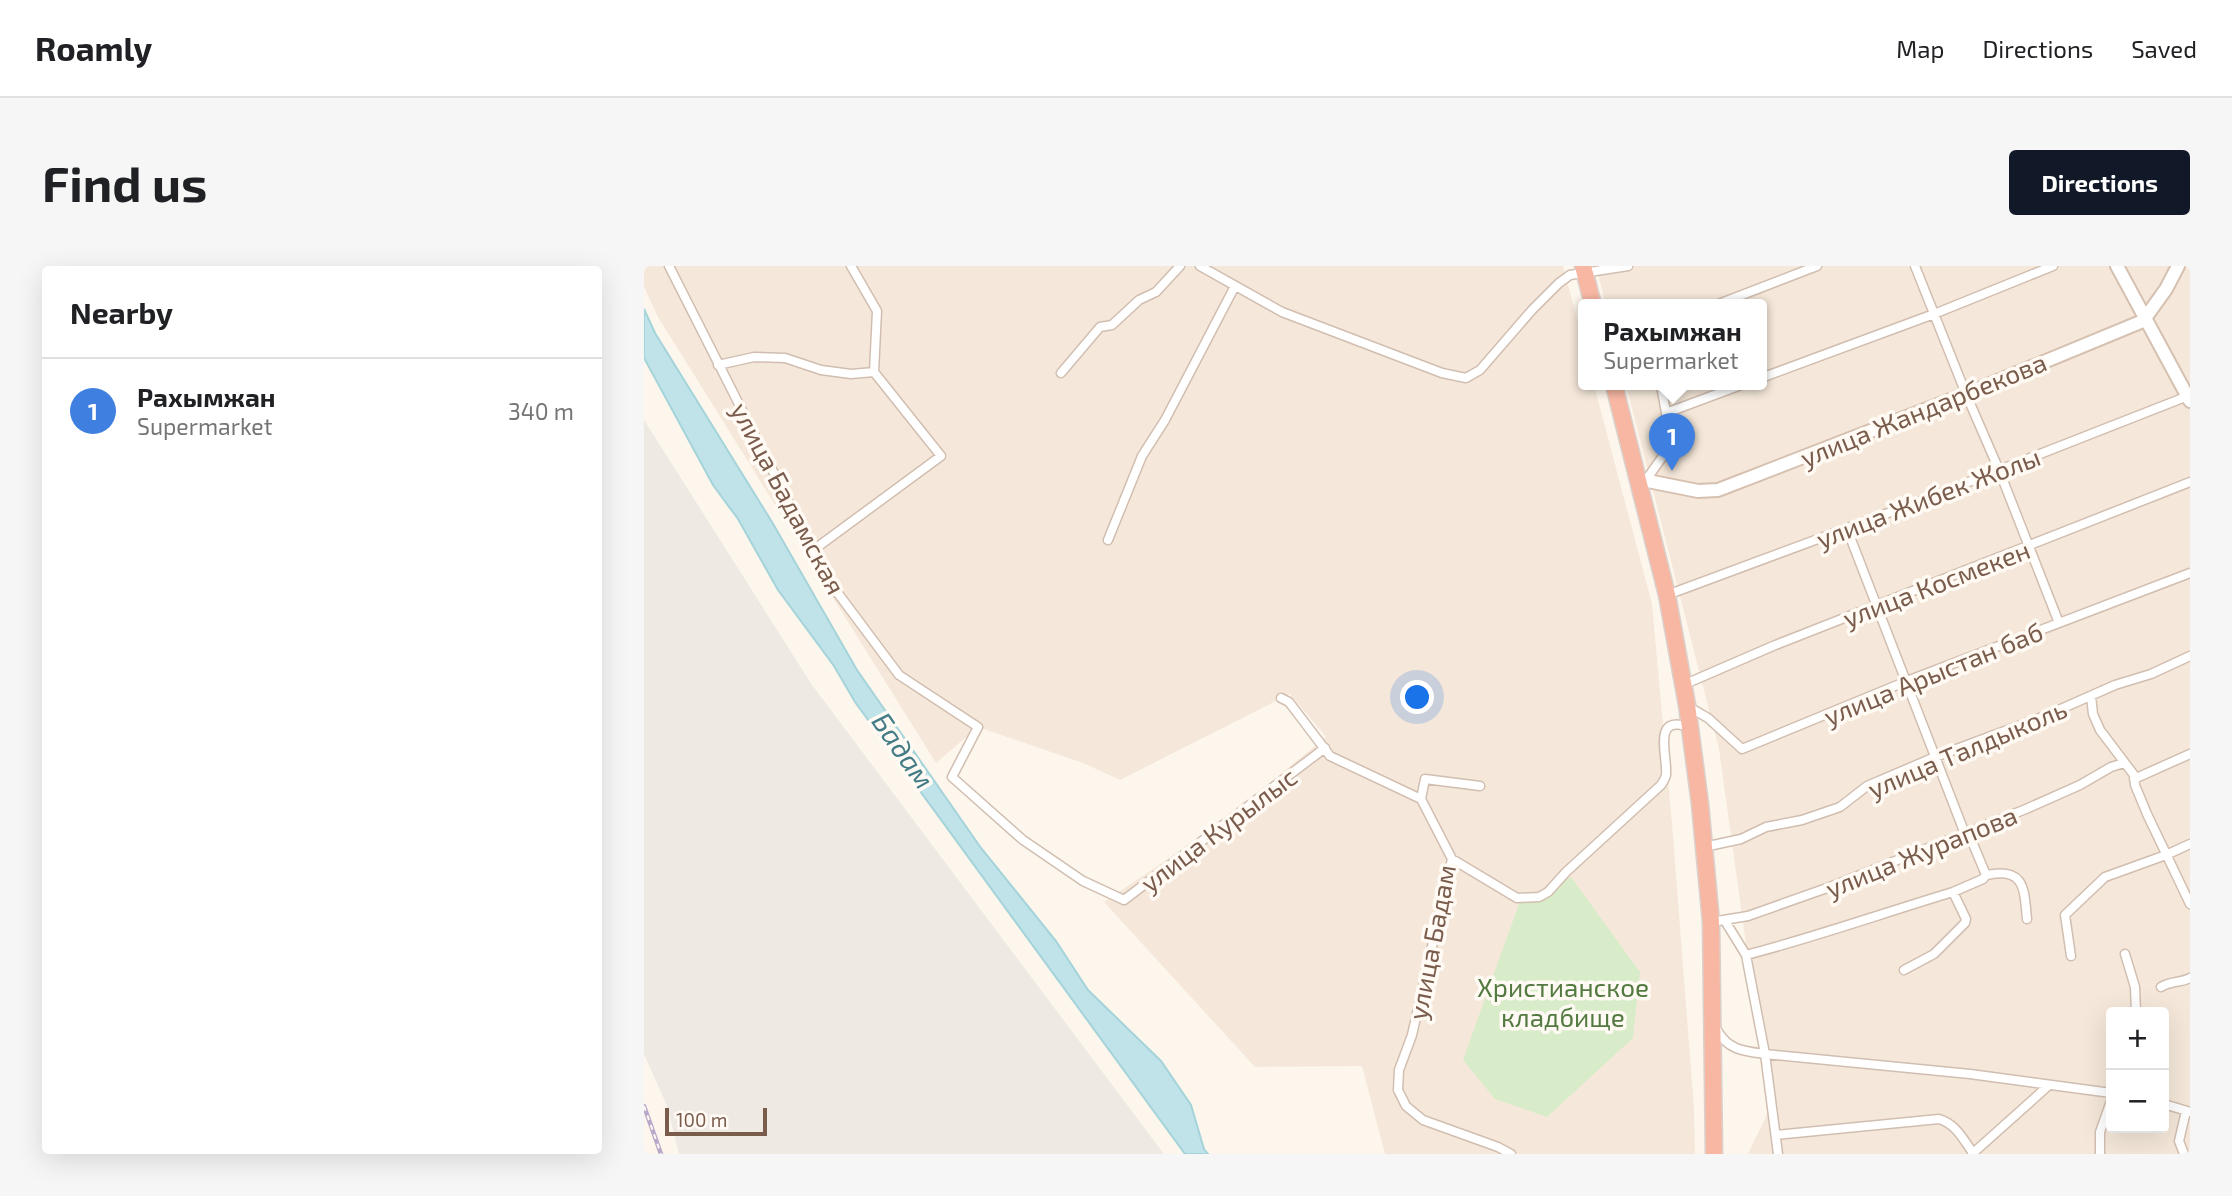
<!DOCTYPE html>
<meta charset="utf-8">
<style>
body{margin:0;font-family:"Exo 2",sans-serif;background:#f6f6f6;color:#202124}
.controls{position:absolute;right:21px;bottom:21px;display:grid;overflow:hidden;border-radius:7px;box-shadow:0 7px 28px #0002}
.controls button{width:63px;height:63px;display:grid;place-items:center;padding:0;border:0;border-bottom:2px solid #e0e0e0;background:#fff;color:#202124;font:35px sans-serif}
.scale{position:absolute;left:21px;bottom:18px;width:102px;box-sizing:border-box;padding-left:7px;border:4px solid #7a5c4d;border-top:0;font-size:19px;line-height:24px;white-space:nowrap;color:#7a5c4d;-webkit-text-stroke:5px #fffaf3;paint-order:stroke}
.you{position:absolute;left:774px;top:432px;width:24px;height:24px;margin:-18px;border:5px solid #fff;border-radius:50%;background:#1a73e8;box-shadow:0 0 0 10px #1a73e833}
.badge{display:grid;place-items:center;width:46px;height:46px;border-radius:50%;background:#111827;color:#fff;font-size:23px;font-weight:700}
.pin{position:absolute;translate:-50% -58px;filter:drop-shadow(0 2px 4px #0008)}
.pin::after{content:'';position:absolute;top:37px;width:24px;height:21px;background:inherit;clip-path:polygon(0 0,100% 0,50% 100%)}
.popup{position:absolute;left:934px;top:33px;width:189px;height:91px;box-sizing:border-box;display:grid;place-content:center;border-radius:7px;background:#fff;filter:drop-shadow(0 2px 5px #0005);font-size:23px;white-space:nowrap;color:#757577}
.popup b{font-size:26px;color:#202124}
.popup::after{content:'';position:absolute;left:50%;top:100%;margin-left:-14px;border:14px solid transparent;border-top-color:#fff}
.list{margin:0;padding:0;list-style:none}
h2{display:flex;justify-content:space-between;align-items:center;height:91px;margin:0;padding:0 28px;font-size:30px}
h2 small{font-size:23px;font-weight:400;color:#757577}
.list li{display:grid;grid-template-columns:46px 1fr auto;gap:21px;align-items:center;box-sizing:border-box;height:105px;padding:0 28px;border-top:2px solid #e0e0e0}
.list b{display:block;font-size:26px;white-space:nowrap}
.list p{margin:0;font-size:23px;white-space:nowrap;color:#757577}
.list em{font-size:23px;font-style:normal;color:#757577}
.map{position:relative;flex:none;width:1546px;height:888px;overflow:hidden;border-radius:7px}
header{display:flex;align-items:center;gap:42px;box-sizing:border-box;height:98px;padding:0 35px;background:#fff;border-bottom:2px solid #e0e0e0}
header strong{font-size:33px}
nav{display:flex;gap:38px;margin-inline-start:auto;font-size:24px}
.intro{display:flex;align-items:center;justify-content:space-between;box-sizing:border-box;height:168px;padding:0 42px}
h1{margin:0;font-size:49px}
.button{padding:18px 32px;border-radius:7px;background:#111827;color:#fff;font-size:24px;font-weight:700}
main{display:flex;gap:42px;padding:0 42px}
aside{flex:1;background:#fff;border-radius:7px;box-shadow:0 7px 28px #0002}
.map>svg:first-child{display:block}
.residential{fill:#f5e8da;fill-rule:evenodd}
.industrial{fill:#efe9e4}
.green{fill:#d8ecc9}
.water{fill:#bfe3e8;stroke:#a5d3da;stroke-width:2}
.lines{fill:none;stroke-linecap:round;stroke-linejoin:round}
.street-casing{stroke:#d1beb0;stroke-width:11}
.secondary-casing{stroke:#d6c0b0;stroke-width:16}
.highway-casing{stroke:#dad1cd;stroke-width:19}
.street{stroke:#fff;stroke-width:8}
.secondary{stroke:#fff;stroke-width:12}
.highway{stroke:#f7b7a3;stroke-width:16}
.rail-casing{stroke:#b9a8c9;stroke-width:4.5}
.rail{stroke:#fffaf3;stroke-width:2;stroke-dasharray:5;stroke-linecap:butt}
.labels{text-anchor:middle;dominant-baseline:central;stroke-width:7;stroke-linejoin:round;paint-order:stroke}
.street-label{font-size:26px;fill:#7a5c4d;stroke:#fffaf3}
.park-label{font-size:26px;fill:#537a41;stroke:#fffaf3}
.water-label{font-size:28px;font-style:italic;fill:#437c86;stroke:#fffaf3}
</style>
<header>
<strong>Roamly</strong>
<nav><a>Map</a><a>Directions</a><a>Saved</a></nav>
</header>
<div class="intro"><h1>Find us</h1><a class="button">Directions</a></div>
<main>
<aside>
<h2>Nearby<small></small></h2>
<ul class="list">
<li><span class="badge" style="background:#3f7fe0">1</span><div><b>Рахымжан</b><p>Supermarket</p></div><em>340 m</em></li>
</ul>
</aside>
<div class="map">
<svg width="1546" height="888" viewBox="0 0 1546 888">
<rect width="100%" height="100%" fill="#fdf6ec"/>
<path class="residential" d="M0,0H919L939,76V119H950L1008,338L1028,557L1050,842L1051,888H741L718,800L611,801L460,636L574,559L682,471L646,428L476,514L439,497L334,461L292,497L14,51L0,21Z
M952,0H1546V888H1104L1125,844L1075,483L982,119H1117V39H962ZM1467,746H1520V862H1467Z"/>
<path class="industrial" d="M0,154L168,419L520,888H35L23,840L0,788Z"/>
<path class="green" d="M927,611L996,706L989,772L903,851L851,833L819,794L876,635Z"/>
<path class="water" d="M0,43L11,67L128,256L213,404L337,582L412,675L444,724L517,795L547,839L560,883L564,888H541L211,436L190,400L134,324L94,253L69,219L0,92Z"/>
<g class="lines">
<g class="street-casing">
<path id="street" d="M25,0L184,314L255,409L334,461L308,511L379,574L439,615L480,634L681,482
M207,0L233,45L230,106
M556,0L638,46L798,107L822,112L836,104L888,44L915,17L926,9L984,0
M1271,0L1322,128L1355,204L1415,357
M1072,39L1173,0
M74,99L110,91L141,92L177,104L207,108L230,106L297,190L168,285
M417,107L456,61L468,59L495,34L512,26L536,0
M1117,112L1290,48L1409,0
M1022,147L1097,119
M1002,214L1024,183L1022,147L1017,119
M1203,263L1321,568L1327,573L1342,609L1339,613L1309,626L1322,653L1321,657L1290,688L1260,704
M464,274L498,190L521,154L591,20
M1023,329L1271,237L1544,130
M1039,419L1129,380L1546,216
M1447,430L1449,448L1456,464L1490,509L1491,519L1503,548L1546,638
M637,432L645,436L686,490L777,533L808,593L768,769L755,804L754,824L762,840L779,854L854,881L867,888
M1045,441L1064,452L1098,483L1263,415L1546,307
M1490,513L1546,488
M777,533L781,513L836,520
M1060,581L1097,573L1122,561L1158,554L1196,541L1223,520L1291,491L1401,450L1471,419L1507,408L1546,390
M808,593L873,632L895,631L904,626L922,606L1017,519C1019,516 1021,513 1022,509C1024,490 1007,448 1045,461
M1342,609C1381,601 1380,622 1383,653
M1081,655L1102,689
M1067,656L1104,650L1183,622L1382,543L1436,519L1467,501L1480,497
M1481,688L1491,721L1492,746
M1427,690L1421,649L1461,611L1522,589L1546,578
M1517,721C1526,715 1536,717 1546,712
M1073,764C1084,784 1099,785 1121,788L1326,808L1467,827
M1520,838L1546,846
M1132,869L1295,853C1312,858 1319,873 1329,887
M1134,888L1121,788L1102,689C1172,671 1239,647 1309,626
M1328,888L1404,820
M1456,888V866L1467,835
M1540,888L1535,875L1542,845"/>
</g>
<g class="secondary-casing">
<path id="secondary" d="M1473,0L1546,135
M994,213L1054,225L1074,224L1322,128L1499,55L1522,23L1534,0"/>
</g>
<g class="highway-casing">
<path id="highway" d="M939,0L949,39
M970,119L1023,329L1043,439L1056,538L1067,656L1070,888"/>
</g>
<use href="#street" class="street"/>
<use href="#secondary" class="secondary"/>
<use href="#highway" class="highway"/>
<g class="rail-casing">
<path id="rail" d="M0,840L17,888"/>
</g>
<use href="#rail" class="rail"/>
</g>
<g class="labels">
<g class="street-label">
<text transform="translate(1279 143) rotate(-22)">улица Жандарбекова</text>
<text transform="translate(1284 231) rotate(-21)">улица Жибек Жолы</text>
<text transform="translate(145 232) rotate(62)">улица Бадамская</text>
<text transform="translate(1292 317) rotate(-21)">улица Космекен</text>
<text transform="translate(1289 407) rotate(-22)">улица Арыстан баб</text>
<text transform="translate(1323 482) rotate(-23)">улица Талдыколь</text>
<text transform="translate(574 563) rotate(-37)">улица Курылыс</text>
<text transform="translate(1277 585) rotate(-22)">улица Журапова</text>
<text transform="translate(787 676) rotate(-79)">улица Бадам</text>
</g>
<g class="park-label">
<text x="919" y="720">Христианское<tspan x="919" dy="30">кладбище</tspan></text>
</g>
<g class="water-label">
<text transform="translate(260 484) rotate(55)">Бадам</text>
</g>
</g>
</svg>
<div class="controls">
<button>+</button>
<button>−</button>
</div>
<div class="scale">100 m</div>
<div class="you"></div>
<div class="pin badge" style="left:1028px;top:205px;background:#3f7fe0">1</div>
<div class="popup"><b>Рахымжан</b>Supermarket</div>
</div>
</main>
